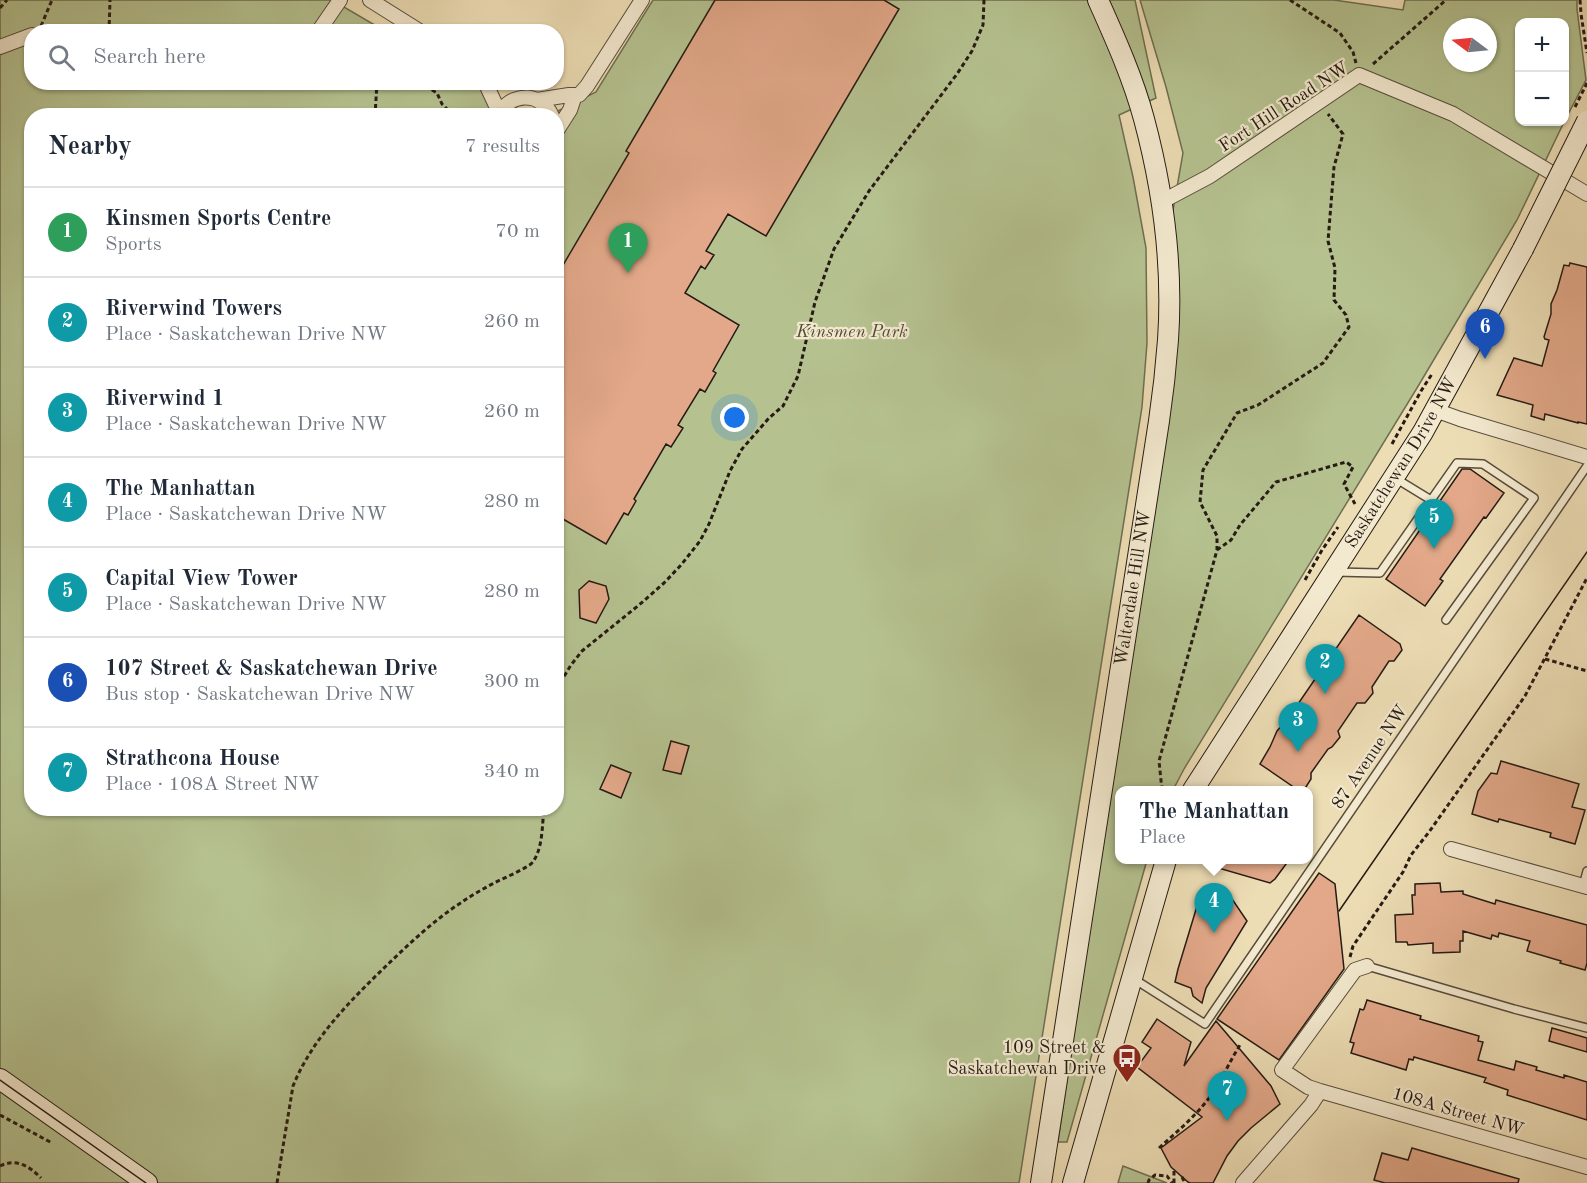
<!DOCTYPE html>
<meta charset="utf-8">
<style>
body{margin:0;font-family:"Old Standard TT",serif;background:#f2f2f3;color:#1f2937}
.controls{position:absolute;right:18px;top:18px;display:grid;overflow:hidden;border-radius:12px;box-shadow:0 2px 4px #0004}
.controls button{width:54px;height:54px;display:grid;place-items:center;padding:0;border:0;border-bottom:2px solid #e0e1e3;background:#fff;color:#1f2937;font:30px sans-serif}
.compass{position:absolute;left:1443px;top:18px;width:54px;height:54px;border-radius:50%;background:#fff;box-shadow:0 2px 4px #0004;rotate:286deg}
.you{position:absolute;left:735px;top:418px;width:21px;height:21px;margin:-15px;border:4px solid #fff;border-radius:50%;background:#1a73e8;box-shadow:0 0 0 9px #1a73e833}
.badge{display:grid;place-items:center;width:39px;height:39px;border-radius:50%;background:#0b8043;color:#fff;font-size:20px;font-weight:700}
.pin{position:absolute;translate:-50% -50px;filter:drop-shadow(0 2px 3px #0008)}
.pin::after{content:'';position:absolute;top:32px;width:21px;height:18px;background:inherit;clip-path:polygon(0 0,100% 0,50% 100%)}
.popup{position:absolute;left:1115px;top:786px;width:198px;height:78px;box-sizing:border-box;display:grid;place-content:center;border-radius:12px;background:#fff;filter:drop-shadow(0 2px 4px #0005);font-size:20px;white-space:nowrap;color:#747a83}
.popup b{font-size:22px;color:#1f2937}
.popup::after{content:'';position:absolute;left:50%;top:100%;margin-left:-12px;border:12px solid transparent;border-top-color:#fff}
.list{margin:0;padding:0;list-style:none}
h2{display:flex;justify-content:space-between;align-items:center;height:78px;margin:0;padding:0 24px;font-size:26px}
h2 small{font-size:20px;font-weight:400;color:#747a83}
.list li{display:grid;grid-template-columns:39px 1fr auto;gap:18px;align-items:center;box-sizing:border-box;height:90px;padding:0 24px;border-top:2px solid #e0e1e3}
.list b{display:block;font-size:22px;white-space:nowrap}
.list p{margin:0;font-size:20px;white-space:nowrap;color:#747a83}
.list em{font-size:20px;font-style:normal;color:#747a83}
.icon{flex:none;width:33px;height:33px;fill:none;stroke:currentColor;stroke-width:2;stroke-linecap:round;stroke-linejoin:round}
.map{position:relative;flex:none;width:1587px;height:1183px;overflow:hidden}
.search{position:absolute;background:#fff;box-shadow:0 2px 4px #0004;left:24px;top:24px;width:540px;height:66px;display:flex;align-items:center;gap:15px;box-sizing:border-box;padding:0 21px;border-radius:24px;color:#747a83;font-size:22px}
.panel{position:absolute;background:#fff;box-shadow:0 2px 4px #0004;left:24px;top:108px;width:540px;height:708px;border-radius:24px}
.map>svg:first-child{display:block}
.green{fill:#b5c290;stroke:#6e6e52;stroke-width:1.5;fill-rule:evenodd}
.building{fill:#e2a889;stroke:#261b14;stroke-width:1.5}
.lines{fill:none;stroke-linecap:round;stroke-linejoin:round}
.lane-casing{stroke:#584c3c;stroke-width:10}
.street-casing{stroke:#584c3c;stroke-width:16}
.secondary-casing{stroke:#261b14;stroke-width:22}
.path{stroke:#261b14;stroke-width:3;stroke-dasharray:4.5 3;stroke-linecap:butt}
.lane{stroke:#f3e9cf;stroke-width:7}
.street{stroke:#f3e9cf;stroke-width:14}
.secondary{stroke:#f3e9cf;stroke-width:20}
.tram{stroke:#261b14;stroke-width:1.5}
.secondary-bridge-casing{stroke:#261b14;stroke-width:22;stroke-linecap:butt}
.path-bridge{stroke:#261b14;stroke-width:3;stroke-dasharray:4.5 3;stroke-linecap:butt}
.secondary-bridge{stroke:#f3e9cf;stroke-width:20}
.labels{text-anchor:middle;dominant-baseline:central;stroke-width:4.5;stroke-linejoin:round;paint-order:stroke}
.street-label{font-size:18px;fill:#261b14;stroke:#f3e9cf}
.park-label{font-size:18px;font-style:italic;fill:#514d39;stroke:#f3e9cf}
.poi-label{font-size:18px;fill:#261b14;stroke:#f3e9cf;text-anchor:end}
</style>
<div class="map">
<svg width="1587" height="1183" viewBox="0 0 1587 1183">
<rect width="100%" height="100%" fill="#edddb5"/>
<filter id="stains"><feTurbulence type="fractalNoise" baseFrequency=".00333" numOctaves="4"/><feColorMatrix values="0 0 0 0 .2 0 0 0 0 .09 0 0 0 0 .02 0 0 0 .5 -.17"/></filter>
<radialGradient id="worn" r=".72"><stop offset=".6" stop-color="#630" stop-opacity="0"/><stop offset="1" stop-color="#630" stop-opacity=".3"/></radialGradient>
<path class="green" d="M0,0H332L385,31L32,32V82L470,83L518,111H526L533,114L554,113L596,92L653,0H1135L1156,98L1119,115L1133,177L1146,248L1147,343L1142,407L1019,1183H0ZM32,116H556V808H32Z
M1140,0H1334L1403,10L1405,0H1577V9L1586,80L1565,120L1564,22H1520V122H1564L1517,220L1417,388L1184,769L1173,790H1120V860H1147L1067,1142H1058L1151,499L1174,314L1173,210L1183,153L1166,87ZM1452,27H1488V63H1452Z
M1123,1166L1167,1183H1118Z"/>
<path class="building" d="M715,0H884L899,9L766,236L728,214L706,251L714,255L705,269L701,266L685,293L739,325L713,371L716,373L705,392L700,389L678,425L683,428L671,447L666,444L634,499L636,501L628,515L624,513L606,544L556,515V277L629,153L626,151Z
M1570,263L1587,267V424L1578,422V423L1545,414L1544,420L1531,416L1533,405L1497,395L1514,358L1542,366L1549,340L1545,339L1544,337L1551,314V304L1557,290L1564,265L1569,266Z
M1462,469H1470L1504,493L1486,518L1484,517L1440,579L1443,581L1425,606L1386,579Z
M589,581L606,586L609,599L596,623L580,618L579,590Z
M1359,615L1400,644L1402,650L1394,661H1389L1372,687L1373,693L1365,703H1357L1338,731L1340,737L1332,747L1328,749L1311,773V779L1304,790H1298L1260,764L1270,747L1277,731L1287,720Z
M671,741L689,746L681,774L663,770Z
M1501,761L1579,784L1572,807L1585,810L1575,844L1550,837L1551,833L1499,819L1498,822L1472,814L1478,791L1491,773L1497,774Z
M611,765L631,773L621,798L600,789Z
M1201,860H1289L1275,879L1270,883L1201,863Z
M1319,873L1335,884L1344,969L1279,1060L1217,1019Z
M1440,883L1441,892L1463,891V894L1495,904L1496,900L1587,925V963L1585,970L1560,963L1561,961L1527,951L1530,941L1499,933L1498,937L1492,935L1491,939L1463,931V941H1460V952L1433,953V943L1408,945L1407,942H1396L1395,915L1413,914L1412,895H1415V884Z
M1201,893L1225,899L1230,896L1247,921L1206,988L1202,1003L1193,996L1191,988L1175,982L1178,969Z
M1367,1000L1421,1016L1420,1019L1479,1036L1478,1041L1483,1042L1478,1060L1514,1070L1516,1061L1537,1067L1536,1070L1564,1078V1075L1587,1082V1120L1507,1095L1508,1090L1484,1082L1486,1078L1414,1057L1413,1060L1409,1059L1406,1070L1351,1053L1354,1043L1350,1042L1360,1009L1363,1010L1364,1009Z
M1157,1019L1191,1042L1184,1066L1216,1021L1271,1086L1280,1104L1251,1128L1238,1141L1227,1156L1213,1183H1190L1188,1182L1171,1167L1161,1148L1202,1117L1137,1067L1151,1048L1142,1042Z
M1552,1028L1587,1038V1052L1549,1041Z
M1412,1148L1519,1179L1518,1183H1385L1374,1180L1382,1153L1408,1160Z"/>
<g class="lines">
<g class="lane-casing">
<path id="lane" d="M1395,478L1431,500
M1335,572L1380,573L1457,463L1483,464L1534,498L1446,620
M1583,886L1587,871
M1367,966L1514,1009L1587,1028
M1134,979L1205,1024L1587,466"/>
</g>
<g class="street-casing">
<path id="street" d="M370,0L421,32
M318,32L340,0
M0,47L32,35
M485,82L499,112
M537,100L569,95H579L587,86L642,0
M498,116C509,92 541,91 552,116
M556,132L570,110L575,95
M1161,202L1210,176L1359,75L1453,114L1587,194
M1435,410L1460,419L1587,457
M1451,849L1587,887
M1367,966L1355,970L1282,1070L1308,1087L1320,1091L1587,1167
M1243,1183L1311,1105L1320,1091"/>
</g>
<g class="secondary-casing">
<g id="secondary">
<path id="s1" d="M1193,790L1423,432L1523,249"/>
<path d="M0,1079L147,1183"/>
<path id="s2" d="M1041,1183L1159,421C1163,394 1166,367 1168,340C1173,267 1163,190 1144,119C1133,78 1115,38 1098,0"/>
<path d="M1073,1183L1166,860"/>
</g>
</g>
<path class="path" d="M1290,0L1340,33L1353,52L1356,63
M1580,0L1581,14L1587,53
M0,8L7,0
M41,26L52,0
M109,32L110,0
M1373,64L1446,0
M419,82L437,93L442,104L448,110L468,111L474,116
M1585,87L1587,83
M375,116L377,82
M1392,444L1421,391L1432,374
M1217,550L1231,540L1240,525L1276,482L1346,462L1353,467L1344,484L1355,504
M1305,580L1322,550L1338,527
M1545,659L1587,671
M556,697L560,683L571,665L582,651L639,605L664,583L681,565L700,541L709,524L730,471L742,449L769,418L783,406L798,376L815,302L834,249L869,191L957,74L972,51L983,25L984,0
M1162,790L1159,761L1217,550V536L1200,502L1203,470L1237,413L1258,405L1323,363L1349,327L1346,315L1334,300L1335,268L1328,241L1334,167L1343,134L1328,114
M1350,957L1353,946L1403,872L1411,855L1429,832L1525,696L1587,578
M0,1115L52,1143
M1159,1148C1178,1131 1197,1115 1212,1094C1222,1079 1230,1061 1240,1045
M0,1166C17,1158 29,1166 41,1178
M1182,1177L1185,1183
M277,1183L293,1086C312,1039 349,1002 385,967C409,944 434,920 462,902C472,895 483,889 494,883C506,877 519,872 531,864C543,851 542,826 544,808
M1148,1183L1149,1180L1155,1175L1167,1176L1172,1183
M1174,1183V1170"/>
<use href="#lane" class="lane"/>
<use href="#street" class="street"/>
<use href="#secondary" class="secondary"/>
<path class="tram" d="M1339,911L1587,552
M0,1080L146,1183"/>
<g class="secondary-bridge-casing">
<path id="secondary-bridge" d="M1523,249L1587,121"/>
</g>
<path class="path-bridge" d="M1575,107L1585,87"/>
<use href="#secondary-bridge" class="secondary-bridge"/>
</g>
<defs>
<g id="bus-pin" transform="scale(1.5)"><path d="M0 17L-7.5 6A9.5 9.5 0 1 1 7.5 6Z" fill="#8f2418" stroke="#f3e9cf"/><path d="M-5-6H5V4H4V6H2V4H-2V6H-4V4H-5ZM-3.5-4V0h7V-4ZM-3.5 1.2v1.5H-2V1.2ZM2 1.2v1.5H3.5V1.2Z" fill="#fff"/></g>
</defs>
<g fill-rule="evenodd">
<use href="#bus-pin" x="1127" y="1058"/>
</g>
<g class="labels">
<g class="street-label">
<text transform="translate(1284 107) rotate(-33)">Fort Hill Road NW</text>
<text stroke="none"><textPath href="#s1" startOffset="388">Saskatchewan Drive NW</textPath></text>
<text stroke="none"><textPath href="#s2" startOffset="602">Walterdale Hill NW</textPath></text>
<text transform="translate(1370 757) rotate(-56)">87 Avenue NW</text>
<text transform="translate(1458 1112) rotate(16)">108A Street NW</text>
</g>
<g class="park-label">
<text x="852" y="332">Kinsmen Park</text>
</g>
<g class="poi-label">
<text x="1106" y="1048">109 Street &amp;<tspan x="1106" dy="21">Saskatchewan Drive</tspan></text>
</g>
</g>
<rect width="100%" height="100%" filter="url(#stains)"/>
<rect width="100%" height="100%" fill="url(#worn)"/>
</svg>
<div class="controls">
<button>+</button>
<button>−</button>
</div>
<svg class="compass" viewBox="-18 -18 36 36"><path d="M0-13l5 13h-10z" fill="#e53935"/><path d="M0 13l5-13h-10z" fill="#747a83"/></svg>
<div class="you"></div>
<div class="pin badge" style="left:628px;top:273px;background:#2e9e5b">1</div>
<div class="pin badge" style="left:1325px;top:694px;background:#0f9aa8">2</div>
<div class="pin badge" style="left:1298px;top:752px;background:#0f9aa8">3</div>
<div class="pin badge" style="left:1214px;top:933px;background:#0f9aa8">4</div>
<div class="popup"><b>The Manhattan</b>Place</div>
<div class="pin badge" style="left:1434px;top:549px;background:#0f9aa8">5</div>
<div class="pin badge" style="left:1485px;top:359px;background:#1a4fb4">6</div>
<div class="pin badge" style="left:1227px;top:1121px;background:#0f9aa8">7</div>
<div class="search"><svg class="icon" aria-label="search" viewBox="0 0 24 24"><circle cx="10" cy="10" r="6"/><path d="M15 15l6 6"/></svg>Search here</div>
<section class="panel">
<h2>Nearby<small>7 results</small></h2>
<ul class="list">
<li><span class="badge" style="background:#2e9e5b">1</span><div><b>Kinsmen Sports Centre</b><p>Sports</p></div><em>70 m</em></li>
<li><span class="badge" style="background:#0f9aa8">2</span><div><b>Riverwind Towers</b><p>Place · Saskatchewan Drive NW</p></div><em>260 m</em></li>
<li><span class="badge" style="background:#0f9aa8">3</span><div><b>Riverwind 1</b><p>Place · Saskatchewan Drive NW</p></div><em>260 m</em></li>
<li><span class="badge" style="background:#0f9aa8">4</span><div><b>The Manhattan</b><p>Place · Saskatchewan Drive NW</p></div><em>280 m</em></li>
<li><span class="badge" style="background:#0f9aa8">5</span><div><b>Capital View Tower</b><p>Place · Saskatchewan Drive NW</p></div><em>280 m</em></li>
<li><span class="badge" style="background:#1a4fb4">6</span><div><b>107 Street &amp; Saskatchewan Drive</b><p>Bus stop · Saskatchewan Drive NW</p></div><em>300 m</em></li>
<li><span class="badge" style="background:#0f9aa8">7</span><div><b>Strathcona House</b><p>Place · 108A Street NW</p></div><em>340 m</em></li>
</ul>
</section>
</div>
